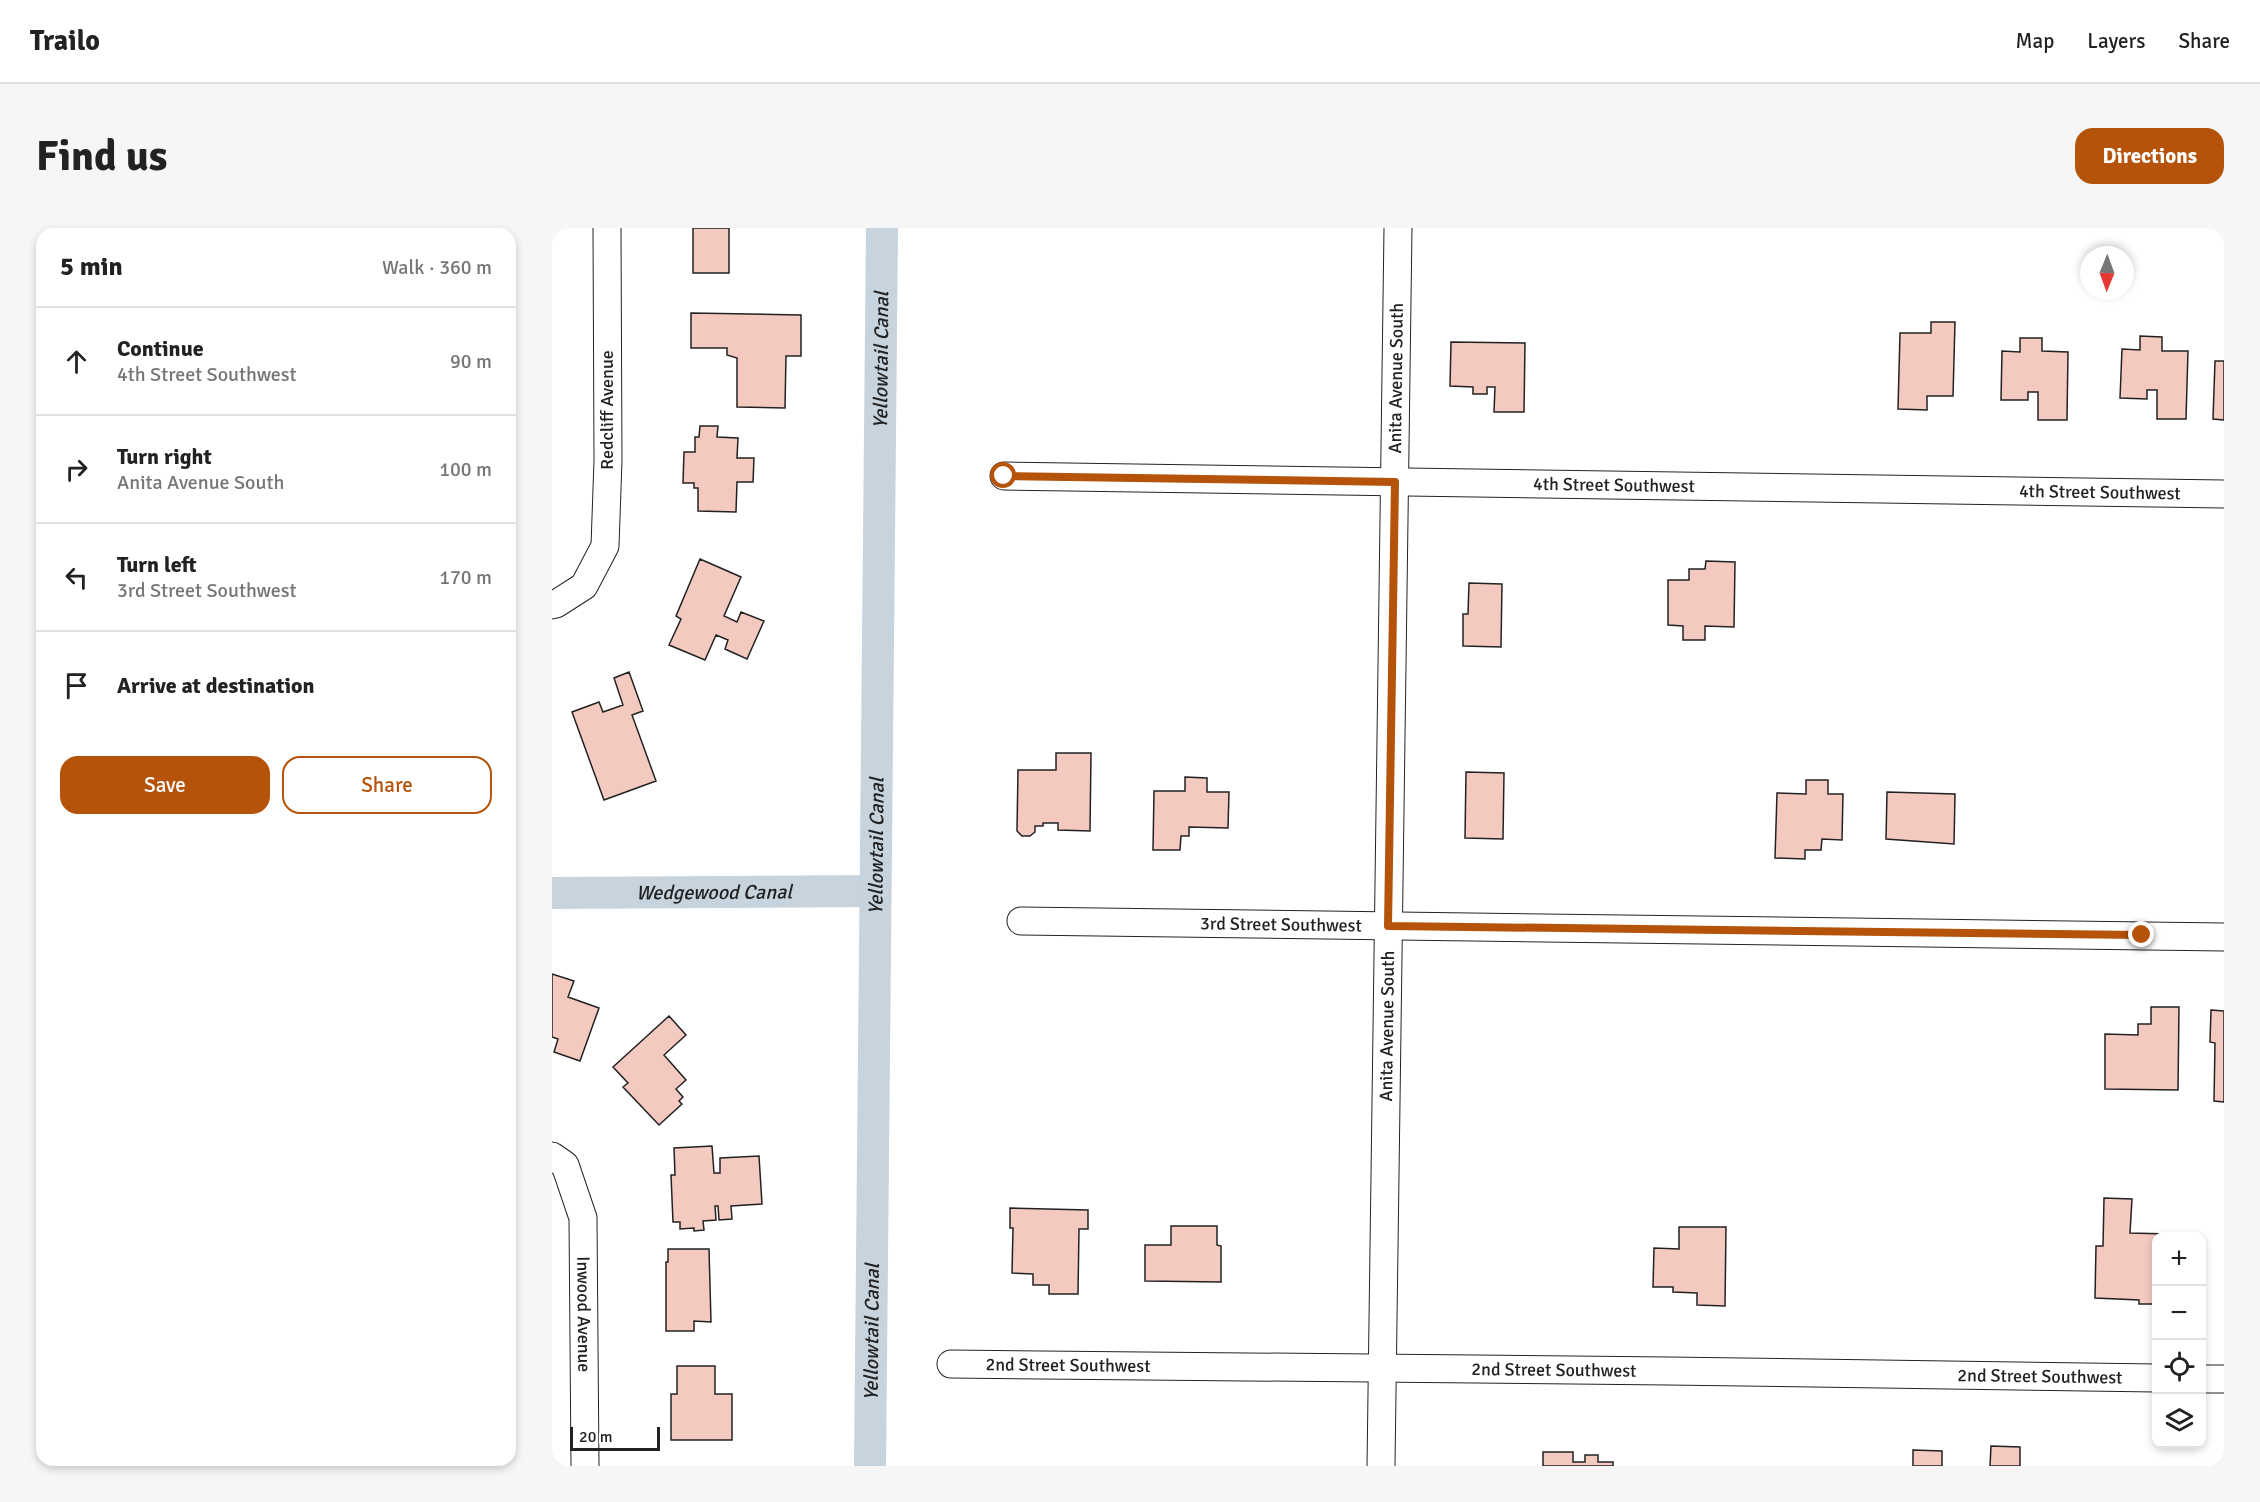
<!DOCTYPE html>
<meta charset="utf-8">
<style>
body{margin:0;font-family:Signika,sans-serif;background:#f6f6f6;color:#222}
.controls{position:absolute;right:18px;bottom:18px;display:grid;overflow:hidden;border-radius:12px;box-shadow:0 3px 9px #0003}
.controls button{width:54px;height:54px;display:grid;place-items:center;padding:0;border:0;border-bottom:2px solid #e0e0e0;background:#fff;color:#222;font:30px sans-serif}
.compass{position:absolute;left:1528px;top:18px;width:54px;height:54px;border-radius:50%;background:#fff;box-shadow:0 3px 9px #0003;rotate:181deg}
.scale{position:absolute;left:18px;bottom:15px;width:90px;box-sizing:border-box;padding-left:6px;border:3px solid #222;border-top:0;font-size:16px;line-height:21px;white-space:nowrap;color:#222;-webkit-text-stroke:4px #fff;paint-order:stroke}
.stop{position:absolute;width:18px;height:18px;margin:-14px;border:4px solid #b45309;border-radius:50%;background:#fff}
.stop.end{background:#b45309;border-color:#fff;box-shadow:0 2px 6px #0008}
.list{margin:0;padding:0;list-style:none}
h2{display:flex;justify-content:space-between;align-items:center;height:78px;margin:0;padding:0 24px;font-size:26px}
h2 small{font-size:20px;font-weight:400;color:#767676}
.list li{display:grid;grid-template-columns:39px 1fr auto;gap:18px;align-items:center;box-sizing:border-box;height:108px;padding:0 24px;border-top:2px solid #e0e0e0}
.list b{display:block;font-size:22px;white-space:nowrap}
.list p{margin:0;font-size:20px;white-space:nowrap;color:#767676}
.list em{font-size:20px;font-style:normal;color:#767676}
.actions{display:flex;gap:12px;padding:18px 24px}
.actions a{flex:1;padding:14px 0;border:2px solid #b45309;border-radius:18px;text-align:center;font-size:21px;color:#b45309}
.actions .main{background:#b45309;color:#fff}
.icon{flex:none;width:33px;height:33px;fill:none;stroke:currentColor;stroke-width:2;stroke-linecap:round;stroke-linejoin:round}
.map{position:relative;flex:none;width:1672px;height:1238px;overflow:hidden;border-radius:18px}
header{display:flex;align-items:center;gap:36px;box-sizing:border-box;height:84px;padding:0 30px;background:#fff;border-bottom:2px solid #e0e0e0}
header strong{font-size:28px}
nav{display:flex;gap:33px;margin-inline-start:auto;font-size:21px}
.intro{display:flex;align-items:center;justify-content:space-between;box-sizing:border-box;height:144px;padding:0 36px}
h1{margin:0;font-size:42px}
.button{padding:15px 27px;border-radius:18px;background:#b45309;color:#fff;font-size:21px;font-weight:700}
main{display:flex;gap:36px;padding:0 36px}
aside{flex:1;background:#fff;border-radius:18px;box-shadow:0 3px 9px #0003}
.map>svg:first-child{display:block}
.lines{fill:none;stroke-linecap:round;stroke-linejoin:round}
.canal{stroke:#c7d3dd;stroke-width:32}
.building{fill:#f3c9c0;stroke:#222;stroke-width:1.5}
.minor-casing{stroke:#222;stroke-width:29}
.minor{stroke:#fff;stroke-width:27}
.route{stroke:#b45309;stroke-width:8}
.labels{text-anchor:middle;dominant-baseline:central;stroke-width:4.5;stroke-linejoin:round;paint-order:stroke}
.street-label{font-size:18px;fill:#222;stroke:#fff}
.water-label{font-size:20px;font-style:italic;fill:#222;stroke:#fff}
</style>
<header>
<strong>Trailo</strong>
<nav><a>Map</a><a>Layers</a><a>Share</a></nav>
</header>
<div class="intro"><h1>Find us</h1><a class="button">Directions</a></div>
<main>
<aside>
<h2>5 min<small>Walk · 360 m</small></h2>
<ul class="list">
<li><svg class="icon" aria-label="ahead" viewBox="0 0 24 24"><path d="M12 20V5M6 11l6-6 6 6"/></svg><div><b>Continue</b><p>4th Street Southwest</p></div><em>90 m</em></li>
<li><svg class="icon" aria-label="right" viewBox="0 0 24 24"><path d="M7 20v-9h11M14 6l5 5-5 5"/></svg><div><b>Turn right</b><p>Anita Avenue South</p></div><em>100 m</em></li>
<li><svg class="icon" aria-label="left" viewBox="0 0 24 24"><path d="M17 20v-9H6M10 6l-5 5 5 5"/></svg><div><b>Turn left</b><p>3rd Street Southwest</p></div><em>170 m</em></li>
<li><svg class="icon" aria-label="arrive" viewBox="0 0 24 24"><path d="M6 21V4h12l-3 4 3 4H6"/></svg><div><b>Arrive at destination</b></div></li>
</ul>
<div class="actions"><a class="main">Save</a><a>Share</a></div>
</aside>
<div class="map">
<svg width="1672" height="1238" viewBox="0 0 1672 1238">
<rect width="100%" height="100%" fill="#fff"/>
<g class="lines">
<g class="canal">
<path id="s1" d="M0,665L323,663"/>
<path id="s2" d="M318,1238L330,0"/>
</g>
</g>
<path class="building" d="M141,0H177V45H141Z
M139,85L249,87V128H234L233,180L185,179V130L175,127V120H139Z
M1379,94H1403L1401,168H1375V182L1346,181L1348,105H1379Z
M1588,108L1610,109V123H1636L1634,191H1605V162H1595V171L1568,170L1570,121L1588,122Z
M1468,110H1490V123L1516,124L1515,192H1486V164H1476V172H1449L1450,123L1468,124Z
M899,114L973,115L972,184H942L943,159H935V166H921V159L898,158Z
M1663,133H1672V192L1661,191Z
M148,198H166L165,209L186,210L185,230H202L201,254H185L184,284L146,283V260H142V255H131L132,224H143V209H147Z
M148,331L189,349L172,388L185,394L189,384L212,393L195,431L173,421L176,412L164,407L153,432L117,417L129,391L124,388Z
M1154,333L1183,334L1182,399L1153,398V412H1131V398L1116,397V352H1137V341H1153Z
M917,355L950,356L949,419L911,418V386H916Z
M77,444L91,483L80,487L104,553L52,572L20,484L47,474L51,484L71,477L62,450Z
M504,525H539L538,603L506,602V595H491V598H483V604L478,608H470L465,603L466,542H504Z
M914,544L952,545L951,611L913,610Z
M633,549L655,550V564H677L676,600L637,599V608H629L628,622H601L602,563H633Z
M1254,552H1276V566H1291L1290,612L1270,611L1269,622H1253V631L1223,630L1225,565L1254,566Z
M1335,564L1403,566L1402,616L1334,611Z
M0,746L22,753L16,769L47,780L28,833L2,824L6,811L0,809Z
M1599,779H1627L1626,862L1553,861V806L1586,807V796H1599Z
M1659,782L1672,783V874L1662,873L1663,815L1658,814Z
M117,788L134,807L112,827L134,852L124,861L131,869L127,873L130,876L107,897L71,859L76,855L61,839Z
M160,918L162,945H168V930L207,928L210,976L179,978L180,991L167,992L166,978H163L164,992L151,993L152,1002L142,1003V1000L128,1001V994H121L119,947H123L122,920Z
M1552,970L1580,971L1578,1005L1616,1006V1008H1604V1076H1587V1072L1543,1070L1544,1018H1551Z
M458,980L536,982V1001H527L526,1066H497V1057H481V1046L460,1045L461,1000H458Z
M619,998H665V1017L669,1018V1054L593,1053V1017H619Z
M1127,999H1174L1173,1078L1145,1077V1065L1121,1064V1059H1101L1102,1020L1127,1021Z
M116,1021H157L159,1094L142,1093V1103H114V1034H116Z
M125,1138H163V1166H180V1212H119V1166H125Z
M1439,1218L1468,1219V1238H1438Z
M1361,1222L1390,1223V1238H1361Z
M991,1224H1021V1234H1033V1227H1046V1234H1061V1238H991Z"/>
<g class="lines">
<g class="minor-casing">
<g id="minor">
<path id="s3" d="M452,248L1672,266"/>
<path d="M0,377L4,376L32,358L53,318L56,232L55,0"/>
<path id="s4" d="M469,693L1672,709"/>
<path id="s5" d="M0,928L13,937L31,990L33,1238"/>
<path id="s6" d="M399,1136L1116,1143L1604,1150"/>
<path d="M1650,1151H1672"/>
<path id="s7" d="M829,1238L846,0"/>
</g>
</g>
<use href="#minor" class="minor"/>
</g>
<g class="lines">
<path class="route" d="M452,248L843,254L836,698L1590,707"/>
</g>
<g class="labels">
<g class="street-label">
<text stroke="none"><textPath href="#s7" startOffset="1088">Anita Avenue South</textPath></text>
<text transform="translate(55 182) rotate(-90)">Redcliff Avenue</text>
<text stroke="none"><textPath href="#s3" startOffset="610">4th Street Southwest</textPath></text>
<text stroke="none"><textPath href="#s3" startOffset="1096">4th Street Southwest</textPath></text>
<text stroke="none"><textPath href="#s4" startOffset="260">3rd Street Southwest</textPath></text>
<text stroke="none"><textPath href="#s7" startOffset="440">Anita Avenue South</textPath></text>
<text stroke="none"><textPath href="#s5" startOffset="168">Inwood Avenue</textPath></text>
<text stroke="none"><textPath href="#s6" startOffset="117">2nd Street Southwest</textPath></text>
<text stroke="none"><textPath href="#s6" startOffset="603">2nd Street Southwest</textPath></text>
<text stroke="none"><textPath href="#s6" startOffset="1089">2nd Street Southwest</textPath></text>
</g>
<g class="water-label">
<text stroke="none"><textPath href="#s2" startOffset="1106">Yellowtail Canal</textPath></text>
<text stroke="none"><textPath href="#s2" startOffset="620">Yellowtail Canal</textPath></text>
<text stroke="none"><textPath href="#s1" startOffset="162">Wedgewood Canal</textPath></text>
<text stroke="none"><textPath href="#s2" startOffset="134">Yellowtail Canal</textPath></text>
</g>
</g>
</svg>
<div class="controls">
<button>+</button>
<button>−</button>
<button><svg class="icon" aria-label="locate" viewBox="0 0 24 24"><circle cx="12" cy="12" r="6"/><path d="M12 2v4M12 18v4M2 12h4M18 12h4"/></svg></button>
<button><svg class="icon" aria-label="layers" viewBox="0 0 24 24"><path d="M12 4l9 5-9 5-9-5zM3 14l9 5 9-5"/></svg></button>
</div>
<svg class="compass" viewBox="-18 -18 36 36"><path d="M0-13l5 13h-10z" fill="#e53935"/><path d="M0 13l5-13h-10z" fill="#767676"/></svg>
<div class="scale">20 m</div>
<div class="stop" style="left:452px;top:248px"></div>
<div class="stop end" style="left:1590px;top:707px"></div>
</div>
</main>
